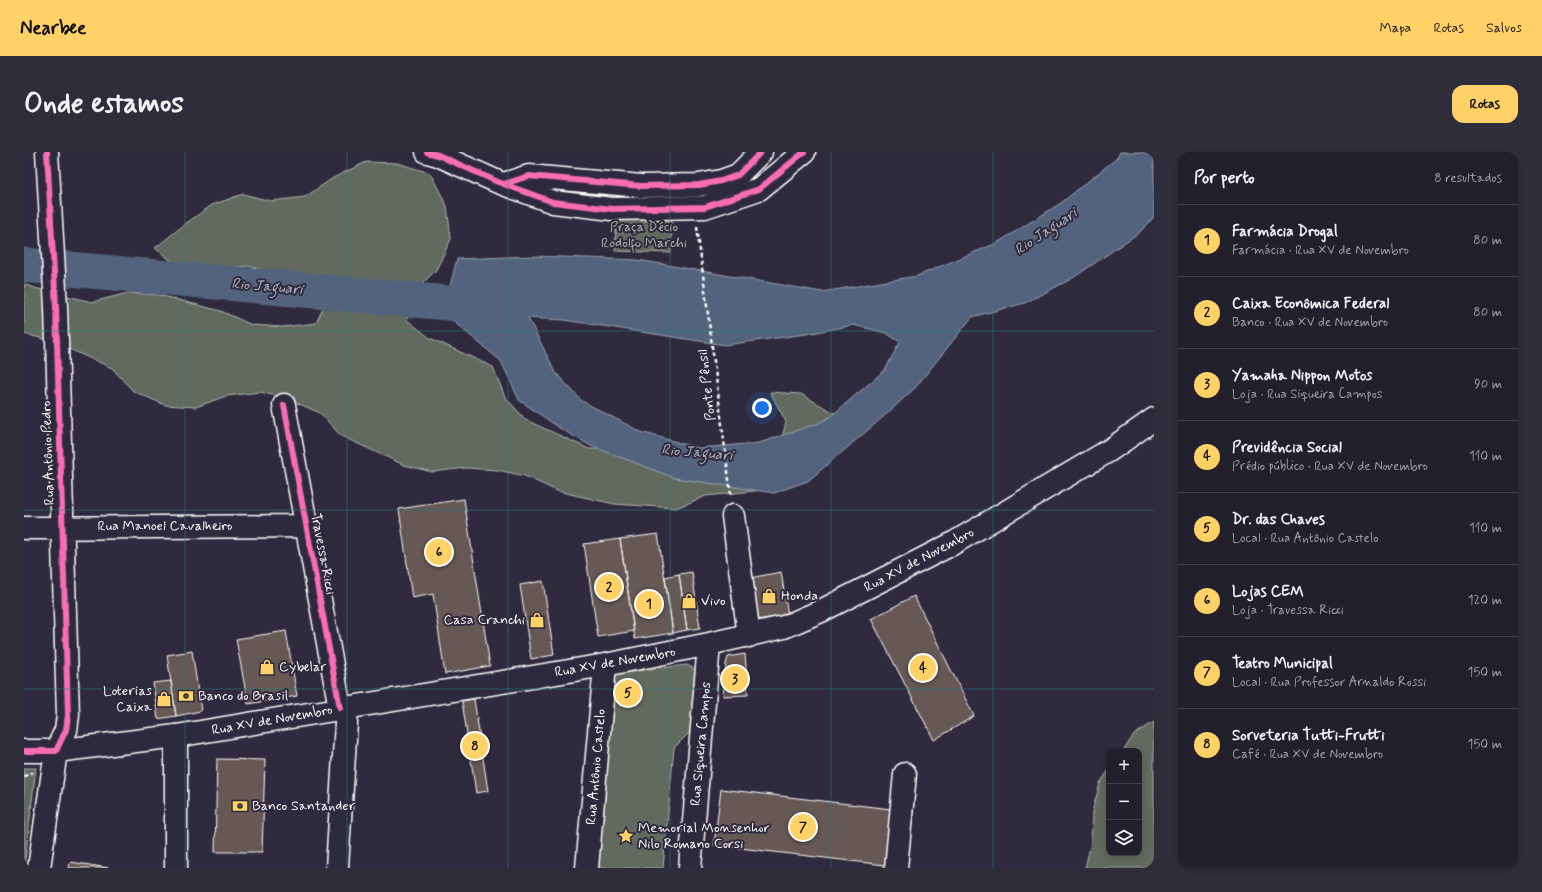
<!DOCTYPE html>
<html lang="pt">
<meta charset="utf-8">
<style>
body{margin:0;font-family:Mynerve,sans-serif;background:#2f2d3a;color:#f1f3f6}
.controls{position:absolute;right:12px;bottom:12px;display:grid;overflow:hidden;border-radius:8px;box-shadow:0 2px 6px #0003}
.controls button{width:36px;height:36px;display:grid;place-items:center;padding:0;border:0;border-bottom:1px solid #403e4a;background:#23202e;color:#f1f3f6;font:20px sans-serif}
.you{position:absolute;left:738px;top:256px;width:14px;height:14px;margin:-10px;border:3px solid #fff;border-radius:50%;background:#1a73e8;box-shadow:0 0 0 6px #1a73e833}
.badge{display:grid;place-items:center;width:26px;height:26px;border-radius:50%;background:#ffd166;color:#111;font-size:13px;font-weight:700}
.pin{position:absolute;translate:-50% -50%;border:2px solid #fff;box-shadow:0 1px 4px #0006}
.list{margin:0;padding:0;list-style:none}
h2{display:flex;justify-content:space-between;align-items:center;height:52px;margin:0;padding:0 16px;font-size:17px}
h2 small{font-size:13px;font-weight:400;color:#a3a3aa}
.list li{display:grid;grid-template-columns:26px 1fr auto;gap:12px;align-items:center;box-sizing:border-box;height:72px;padding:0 16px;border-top:1px solid #403e4a}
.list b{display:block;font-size:15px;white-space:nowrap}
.list p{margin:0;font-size:13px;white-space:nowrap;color:#a3a3aa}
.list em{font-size:13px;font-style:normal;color:#a3a3aa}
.icon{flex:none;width:22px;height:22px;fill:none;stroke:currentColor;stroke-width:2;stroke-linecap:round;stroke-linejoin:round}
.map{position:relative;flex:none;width:1130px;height:716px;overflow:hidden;border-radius:12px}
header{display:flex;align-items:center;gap:24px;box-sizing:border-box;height:56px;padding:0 20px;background:#ffd166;color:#111}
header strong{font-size:19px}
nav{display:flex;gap:22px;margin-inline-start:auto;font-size:14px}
.intro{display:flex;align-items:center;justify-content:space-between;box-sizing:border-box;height:96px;padding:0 24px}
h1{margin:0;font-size:28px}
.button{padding:10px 18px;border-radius:12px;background:#ffd166;color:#111;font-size:14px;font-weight:700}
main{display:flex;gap:24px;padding:0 24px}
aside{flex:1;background:#23202e;border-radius:12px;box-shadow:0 2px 6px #0003}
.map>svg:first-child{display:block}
.green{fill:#626b5f;stroke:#b0b5af}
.water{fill:#53647e;stroke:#98a2b2;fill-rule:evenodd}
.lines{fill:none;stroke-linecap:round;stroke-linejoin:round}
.river{stroke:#53647e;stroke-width:35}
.building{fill:#655954;stroke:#fff}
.minor-casing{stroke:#fff;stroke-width:25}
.major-casing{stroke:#fff;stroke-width:25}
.path{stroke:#fff;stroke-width:2.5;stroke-dasharray:4 3;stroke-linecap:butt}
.minor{stroke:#2f2a3d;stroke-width:22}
.major{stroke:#2f2a3d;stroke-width:22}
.cycleway-casing{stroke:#2f2a3d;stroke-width:8}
.cycleway{stroke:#f96db3;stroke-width:6}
.grid{fill:none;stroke:#27847c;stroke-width:1;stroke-opacity:0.55}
.labels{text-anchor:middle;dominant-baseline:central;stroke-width:4;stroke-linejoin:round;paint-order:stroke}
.park-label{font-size:14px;fill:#b0b5af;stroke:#2f2a3d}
.street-label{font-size:14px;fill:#fff;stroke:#2f2a3d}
.poi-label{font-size:14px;fill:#fff;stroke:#2f2a3d;text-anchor:start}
.water-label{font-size:15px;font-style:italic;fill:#b2b9c5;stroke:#2f2a3d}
</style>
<header>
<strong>Nearbee</strong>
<nav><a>Mapa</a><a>Rotas</a><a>Salvos</a></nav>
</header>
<div class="intro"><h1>Onde estamos</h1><a class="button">Rotas</a></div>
<main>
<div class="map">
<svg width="1130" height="716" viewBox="0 0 1130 716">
<rect width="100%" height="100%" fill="#2f2a3d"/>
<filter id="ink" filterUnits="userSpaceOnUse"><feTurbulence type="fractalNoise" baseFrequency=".025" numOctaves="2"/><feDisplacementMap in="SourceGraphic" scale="8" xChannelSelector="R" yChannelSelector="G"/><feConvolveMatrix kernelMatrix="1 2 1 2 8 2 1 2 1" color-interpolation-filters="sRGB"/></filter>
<g filter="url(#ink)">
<path class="green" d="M342,10L373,11L406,21L423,54L427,87L412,118L390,140L383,168L406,186L469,215L481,245L502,268L565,297L754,301L762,270L746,240L777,242L835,275L749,337L682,344L652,356L590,352L533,339L501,324L473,318L442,316L408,320L380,313L317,284L296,261L264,247L236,240L202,244L172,255L141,253L109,239L88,216L25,188L0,182V132L11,136L68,150L104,141L135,143L197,159L228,173L259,175L292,171L307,140L284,123L252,121L224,114L190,118L154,114L131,96L161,72L188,53L219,42L247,49L281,45L309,26Z
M592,66L648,68L647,101L591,99Z
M663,513L669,516L671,519L666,580L650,596L639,716H571L588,526L593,521Z
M1130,570V716H1061L1067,691L1068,660L1076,631L1085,618V701H1115V599H1099L1110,583Z
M0,616H12L0,716Z"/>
<path class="water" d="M1096,0H1130V65L1116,80L1049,126L1001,151L948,165L891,236L858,266L784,329L750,341L651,326L567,294L537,277L495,248L477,209L419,161L433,107L510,104L614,108L798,140L893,124L973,91L1037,51L1093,6ZM504,166L540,168L701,193L783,182L829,173L862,181L876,190L861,218L806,265L795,271L735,291L674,296L617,280L558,249L532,221Z"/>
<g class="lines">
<path class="river" d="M0,113L469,155"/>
</g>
<path class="building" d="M440,347L466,514L421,522L409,442L388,446L375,357Z
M634,382L649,481L611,487L596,387Z
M596,387L610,479L574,485L560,392Z
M668,420L676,476L663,478L655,422Z
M757,420L764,463L733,468L726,426Z
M655,422L663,478L649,481L641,425Z
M519,429L530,503L507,507L496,433Z
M890,444L950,564L910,588L847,467Z
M262,479L273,544L224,552L212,487Z
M168,499L177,559L152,564L143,503Z
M721,502L724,543L699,544L702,512L704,505Z
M147,529L152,564L134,567L129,531Z
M604,533L612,544L605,549L597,539Z
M450,547L464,639L452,641L438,549Z
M193,607L241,608L238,700H191Z
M697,637L867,657L861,713L690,693Z
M46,710L85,716H45Z"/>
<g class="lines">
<g class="minor-casing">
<path id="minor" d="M403,0L414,3L474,30L529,50L588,57L681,55L735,37L780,0
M480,32L505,24L617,34L675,33L697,29L714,23L737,0
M260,253L316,556
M709,364L725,484
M0,376L281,374
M0,599H32L42,578L44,563L32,155L23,0
M152,716V584
M313,716L323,555
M563,716L581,513
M872,716L881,622"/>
</g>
<g class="major-casing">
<path id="major" d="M15,716L32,599L152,584L581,513L685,492L760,475L797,459L928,392L1086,298L1130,267
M666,716L685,492"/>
</g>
<path class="path" d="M673,75L707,344
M0,625L8,620"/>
<use href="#minor" class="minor"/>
<use href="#major" class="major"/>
<g class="cycleway-casing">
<path id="cycleway" d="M403,0L414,3L474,30L529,50L588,57L681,55L735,37L780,0
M480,32L505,24L617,34L675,33L697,29L714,23L737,0
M260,253L316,556
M0,599H32L42,578L44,563L32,155L23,0"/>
</g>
<use href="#cycleway" class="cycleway"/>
</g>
</g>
<path class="grid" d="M161,0V716M323,0V716M484,0V716M646,0V716M807,0V716M969,0V716M0,179H1130M0,358H1130M0,537H1130"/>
<defs>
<g id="shop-bare" transform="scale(1.2)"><path d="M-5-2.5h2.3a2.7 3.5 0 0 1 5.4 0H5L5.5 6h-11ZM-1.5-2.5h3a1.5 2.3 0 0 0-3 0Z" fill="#ffd166" stroke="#2f2a3d" stroke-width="2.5" paint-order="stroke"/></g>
<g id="bank-bare" transform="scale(1.2)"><path d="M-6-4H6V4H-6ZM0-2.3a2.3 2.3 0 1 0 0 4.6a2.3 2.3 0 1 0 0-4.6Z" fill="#ffd166" stroke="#2f2a3d" stroke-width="2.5" paint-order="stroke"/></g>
<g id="sight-bare" transform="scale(1.2)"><path d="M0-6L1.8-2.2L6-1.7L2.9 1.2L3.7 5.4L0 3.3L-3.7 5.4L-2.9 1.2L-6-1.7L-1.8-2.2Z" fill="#ffd166" stroke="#2f2a3d" stroke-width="2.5" paint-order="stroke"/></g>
</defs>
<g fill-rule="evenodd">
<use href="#shop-bare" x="745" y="444"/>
<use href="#shop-bare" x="665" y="449"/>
<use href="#shop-bare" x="513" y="468"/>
<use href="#shop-bare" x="243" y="515"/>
<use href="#bank-bare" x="162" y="544"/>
<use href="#shop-bare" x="140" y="547"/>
<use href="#bank-bare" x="216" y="654"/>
<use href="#sight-bare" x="602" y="684"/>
</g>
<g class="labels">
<g class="park-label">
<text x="620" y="75">Praça Décio<tspan x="620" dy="16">Rodolfo Marchi</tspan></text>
</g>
<g class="street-label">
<text transform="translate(683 233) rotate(-97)">Ponte Pênsil</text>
<text transform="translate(24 301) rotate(-92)">Rua Antônio Pedro</text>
<text x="141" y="374">Rua Manoel Cavalheiro</text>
<text transform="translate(299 402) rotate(79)">Travessa Ricci</text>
<text transform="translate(895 408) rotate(-28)">Rua XV de Novembro</text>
<text transform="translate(591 510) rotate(-10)">Rua XV de Novembro</text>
<text transform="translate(248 568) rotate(-10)">Rua XV de Novembro</text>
<text transform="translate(677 592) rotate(-85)">Rua Siqueira Campos</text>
<text transform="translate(572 615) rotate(-85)">Rua Antônio Castelo</text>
</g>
<g class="poi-label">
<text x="757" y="444">Honda</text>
<text x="677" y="449">Vivo</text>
<text x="501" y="468" text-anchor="end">Casa Cranchi</text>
<text x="255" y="515">Cybelar</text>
<text x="128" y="539" text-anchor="end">Loterias<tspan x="128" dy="16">Caixa</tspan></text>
<text x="174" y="544">Banco do Brasil</text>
<text x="228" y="654">Banco Santander</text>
<text x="614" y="676">Memorial Monsenhor<tspan x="614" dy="16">Nilo Romano Corsi</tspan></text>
</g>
<g class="water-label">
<text transform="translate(1022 80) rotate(-34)">Rio Jaguari</text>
<text transform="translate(243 135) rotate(5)">Rio Jaguari</text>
<text transform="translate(673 301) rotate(5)">Rio Jaguari</text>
</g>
</g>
</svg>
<div class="controls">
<button>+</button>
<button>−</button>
<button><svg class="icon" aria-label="layers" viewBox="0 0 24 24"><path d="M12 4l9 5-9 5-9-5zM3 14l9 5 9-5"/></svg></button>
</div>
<div class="you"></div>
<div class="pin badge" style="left:625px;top:452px">1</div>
<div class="pin badge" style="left:585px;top:435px">2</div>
<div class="pin badge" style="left:711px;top:527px">3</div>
<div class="pin badge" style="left:899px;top:516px">4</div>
<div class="pin badge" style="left:604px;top:541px">5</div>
<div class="pin badge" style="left:415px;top:400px">6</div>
<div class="pin badge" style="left:779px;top:675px">7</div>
<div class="pin badge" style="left:451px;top:594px">8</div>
</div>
<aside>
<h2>Por perto<small>8 resultados</small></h2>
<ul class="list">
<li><span class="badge">1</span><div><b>Farmácia Drogal</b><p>Farmácia · Rua XV de Novembro</p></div><em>80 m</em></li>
<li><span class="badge">2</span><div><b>Caixa Econômica Federal</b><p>Banco · Rua XV de Novembro</p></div><em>80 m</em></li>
<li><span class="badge">3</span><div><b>Yamaha Nippon Motos</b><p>Loja · Rua Siqueira Campos</p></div><em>90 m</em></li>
<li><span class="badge">4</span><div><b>Previdência Social</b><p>Prédio público · Rua XV de Novembro</p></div><em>110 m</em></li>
<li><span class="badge">5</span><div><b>Dr. das Chaves</b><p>Local · Rua Antônio Castelo</p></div><em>110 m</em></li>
<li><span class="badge">6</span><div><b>Lojas CEM</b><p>Loja · Travessa Ricci</p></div><em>120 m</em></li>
<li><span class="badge">7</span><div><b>Teatro Municipal</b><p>Local · Rua Professor Arnaldo Rossi</p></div><em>150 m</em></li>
<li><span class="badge">8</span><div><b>Sorveteria Tutti-Frutti</b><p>Café · Rua XV de Novembro</p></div><em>150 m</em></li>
</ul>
</aside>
</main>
